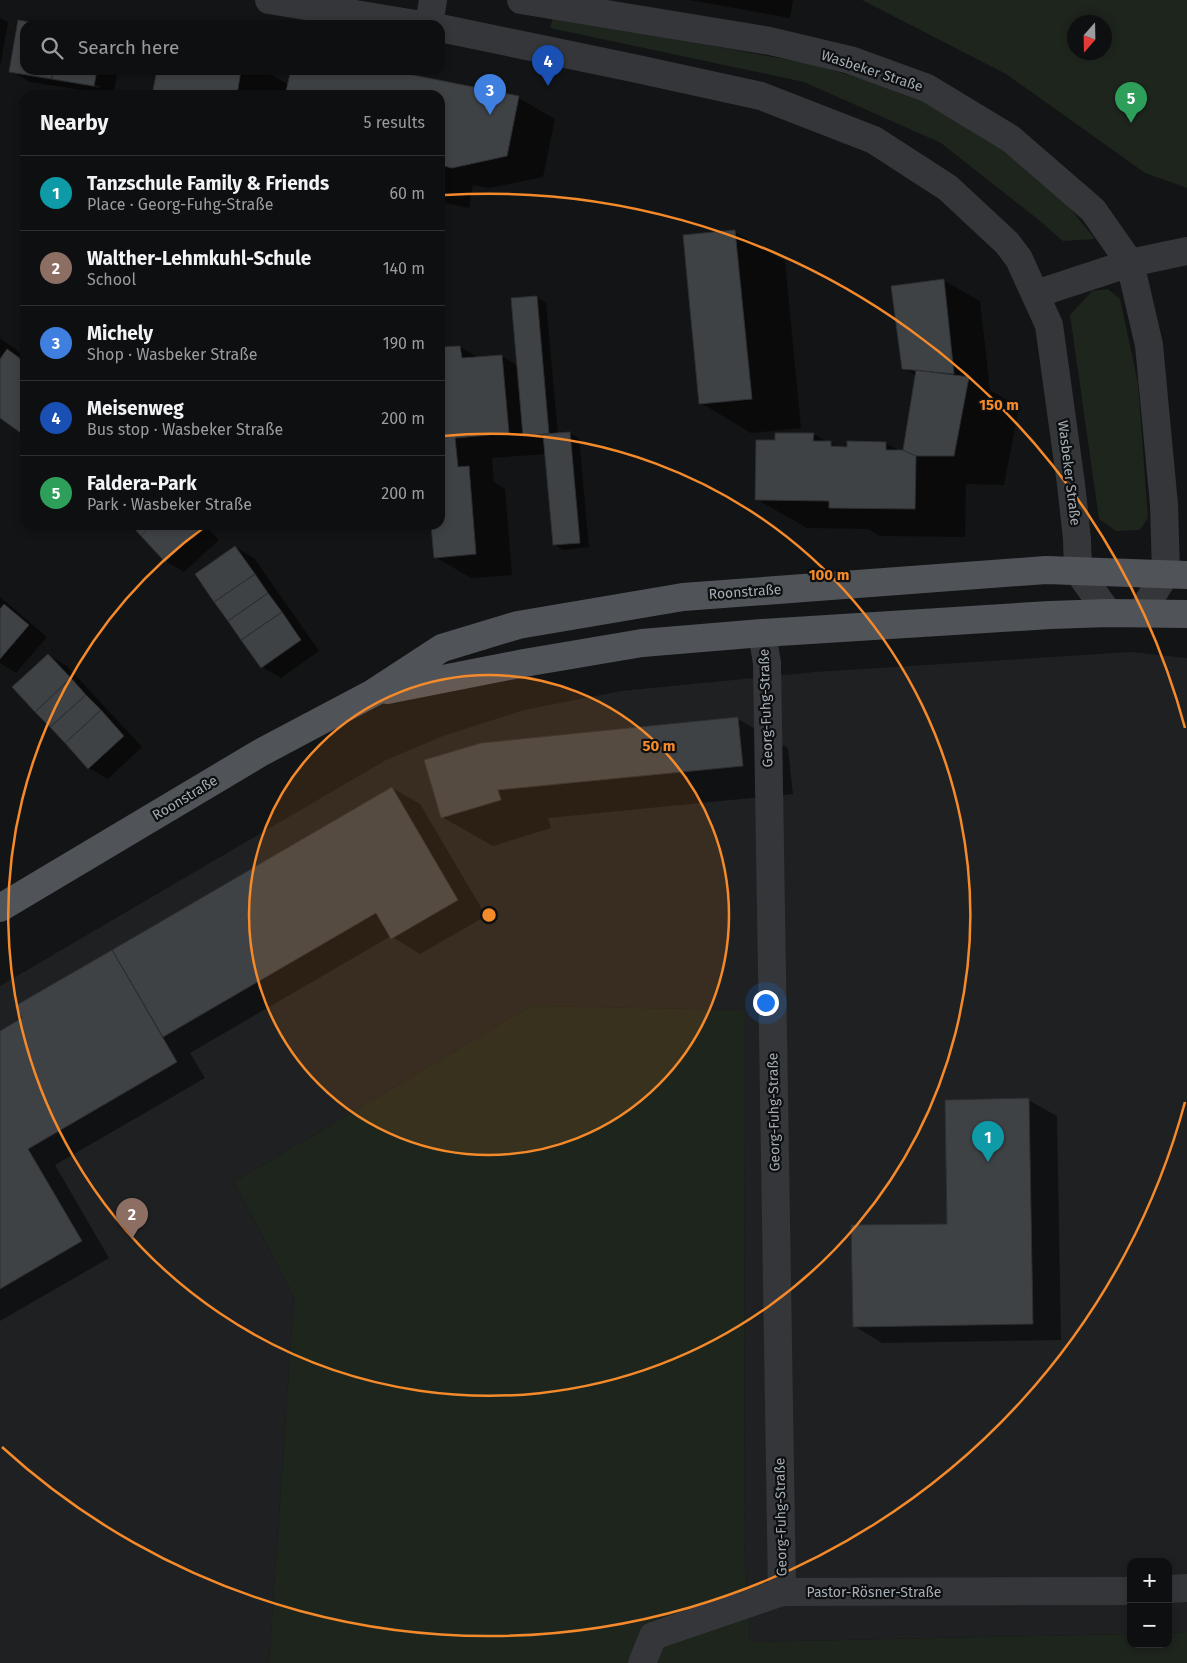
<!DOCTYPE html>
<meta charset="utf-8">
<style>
body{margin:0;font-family:"Fira Sans",sans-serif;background:#1c1d1e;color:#f1f3f6}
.controls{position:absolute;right:15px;bottom:15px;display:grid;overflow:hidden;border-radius:10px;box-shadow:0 2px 8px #0003}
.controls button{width:45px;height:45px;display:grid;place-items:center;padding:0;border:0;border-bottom:1px solid #2e2f30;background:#0e0f10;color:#f1f3f6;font:25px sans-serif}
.compass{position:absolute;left:1067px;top:15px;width:45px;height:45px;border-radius:50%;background:#0e0f10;box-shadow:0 2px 8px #0003;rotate:200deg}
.you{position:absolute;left:765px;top:1002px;width:18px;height:18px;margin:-12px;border:4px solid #fff;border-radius:50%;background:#1a73e8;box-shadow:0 0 0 8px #1a73e833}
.badge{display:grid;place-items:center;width:32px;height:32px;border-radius:50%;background:#7c3aed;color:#fff;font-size:16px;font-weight:700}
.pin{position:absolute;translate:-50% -41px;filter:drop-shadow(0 1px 2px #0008)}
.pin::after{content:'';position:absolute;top:26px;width:18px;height:15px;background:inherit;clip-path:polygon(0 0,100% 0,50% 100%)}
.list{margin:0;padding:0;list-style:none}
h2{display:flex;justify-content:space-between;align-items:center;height:65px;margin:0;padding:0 20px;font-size:21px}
h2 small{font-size:16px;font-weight:400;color:#9b9c9f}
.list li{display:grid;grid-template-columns:32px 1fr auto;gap:15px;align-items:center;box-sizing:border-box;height:75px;padding:0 20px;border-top:1px solid #2e2f30}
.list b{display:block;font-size:19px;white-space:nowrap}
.list p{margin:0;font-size:16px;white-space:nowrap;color:#9b9c9f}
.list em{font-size:16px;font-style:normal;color:#9b9c9f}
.icon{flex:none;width:28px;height:28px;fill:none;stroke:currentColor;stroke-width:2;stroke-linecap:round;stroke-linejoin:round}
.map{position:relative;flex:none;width:1187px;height:1663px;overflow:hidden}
.search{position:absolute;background:#0e0f10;box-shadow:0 2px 8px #0003;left:20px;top:20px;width:425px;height:55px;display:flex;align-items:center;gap:12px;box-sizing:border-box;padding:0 18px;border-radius:15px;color:#9b9c9f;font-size:19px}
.panel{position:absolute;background:#0e0f10;box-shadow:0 2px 8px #0003;left:20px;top:90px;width:425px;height:440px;border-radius:15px}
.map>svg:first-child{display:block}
.built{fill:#1f2022}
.green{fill:#1e251d;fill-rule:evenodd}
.shadow{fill:#0007;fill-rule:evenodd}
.building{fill:#3f4245;stroke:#2d2e31}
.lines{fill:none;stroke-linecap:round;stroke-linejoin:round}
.minor{stroke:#34363a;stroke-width:28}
.major{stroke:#505459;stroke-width:28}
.ring{fill:none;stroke:#f58a2b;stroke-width:2.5}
.labels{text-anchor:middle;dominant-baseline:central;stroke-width:4.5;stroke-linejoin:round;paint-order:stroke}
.street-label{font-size:14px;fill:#a5adb6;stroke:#0e0f10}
.centre{fill:#f58a2b;stroke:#0e0f10;stroke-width:2.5}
.ring-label{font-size:15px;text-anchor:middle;font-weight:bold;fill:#f58a2b;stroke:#0e0f10;stroke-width:4.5;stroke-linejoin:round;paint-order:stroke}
</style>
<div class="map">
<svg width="1187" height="1663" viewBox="0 0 1187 1663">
<rect width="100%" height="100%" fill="#131415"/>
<path class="built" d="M1131,652L1187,658V1632L1168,1633V1562H1131V1634L750,1642L744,1539L745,1010L531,1006L234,1182L294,1297L269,1663H0V986L386,760L443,736L524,710L621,691L815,672Z"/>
<path class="green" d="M862,0H1187V188L1145,173L1006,74ZM1104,22V52H1074V22Z
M553,17L812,64L908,93L989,139L1059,195L1095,239L1063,241L1040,221L941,143L804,82L550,28Z
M1108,289L1120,299L1138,383L1148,518L1140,530L1116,531L1099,519L1070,315L1092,291Z
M531,1006L745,1010L744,1539L750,1642L1131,1634V1644H1168V1633L1187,1632V1663H269L294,1297L234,1182Z"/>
<path class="shadow" d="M689,0H793L790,18Z
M0,18L8,22L0,68Z
M19,21L40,25H25V70H118L113,95L30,82L11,71ZM29,74L101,86L100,88L29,76Z
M158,70H263L289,85L292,70H381L519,98L555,119L543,177L489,188L473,185L469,208L440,202V95H154Z
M735,232L785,261L801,428L751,433L701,403Z
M943,280L980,301L990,390L1019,407L1004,485L966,484L965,537L880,536L868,529L807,528L756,499L776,441L813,434L840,448L885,443L900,451L904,452L917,376L904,368Z
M537,297L546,303L558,434L570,433L579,438L589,547L563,550L554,544L546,454L492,458L494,482L505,489L512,575L471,578L435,557L432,525H440V349L460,347L479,358L502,356L518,366Z
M0,338L25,356V435L0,417Z
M132,525H205L219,540L184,572L165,561Z
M235,547L254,558L319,651L281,678L262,667Z
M0,597L47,637L16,673L0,663Z
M48,655L67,666L142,747L108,779L89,768L14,687Z
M738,719L788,748L793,794L548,818L551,828L493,846L442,817L426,761Z
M392,788L420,804L486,916L420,954L391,936L190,1053L205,1078L55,1165L109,1258L0,1321V1033L24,1019L17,1006Z
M1028,1100L1057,1116L1061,1340L882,1343L854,1326L949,1225Z"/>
<path class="building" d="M18,20L46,25H25V70H53L52,79L9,72Z
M53,70H97L94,86L52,79Z
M157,70H241L237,95H152Z
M291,70H388L519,96L507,156L452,168L440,165V95H285Z
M735,230L752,399L699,404L683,235Z
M944,279L954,374L902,369L891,286Z
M537,296L549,434L523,436L511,298Z
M460,346L462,358L502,355L509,433L455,438L458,467L469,466L476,554L434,558L431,525H440V347Z
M7,349L25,362V436L0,418V359Z
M916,370L969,377L954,456H916L903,450Z
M570,432L580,543L553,545L543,434Z
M775,433H814L813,441H831V446L847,447V441L886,442V450H903L916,456L915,509L829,508V501L755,500L756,440H775Z
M131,525H152L141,536Z
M152,525H197L200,528L165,562L141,536Z
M235,546L255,574L214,602L195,574Z
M255,574L268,593L228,621L214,602Z
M268,593L282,612L241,640L228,621Z
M4,604L29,625L0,659V609Z
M282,612L301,640L261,668L241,640Z
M48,654L71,678L35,712L12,687Z
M71,678L86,695L50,727L35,712Z
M86,695L101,710L65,743L50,727Z
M101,710L124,736L88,769L65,743Z
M738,717L743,766L498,790L501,800L441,818L424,760L481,743Z
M392,787L458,900L391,939L376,913L163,1037L112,950Z
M112,950L177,1062L28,1149L82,1241L0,1289V1031L22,1018L15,1006Z
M1029,1098L1033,1324L853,1327L851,1225L947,1224L945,1100Z"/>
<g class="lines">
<path class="minor" d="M269,0L422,25
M521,0L770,41L850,60L927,88L1011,139L1093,210L1130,263L1149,345L1164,505L1166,573L1141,613
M429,25L433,0
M440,28L633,68L761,96L874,140L948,188L1007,243L1019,259L1049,325L1071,484L1077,539L1078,571L1108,613
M1036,294L1130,263L1187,251
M762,633L767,663L782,1592
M1168,1589L1187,1588
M642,1663L653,1636L782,1592L1131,1591"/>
<path class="major" d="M387,690L524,663L642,643L762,633L1050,615L1108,613L1187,614
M0,908L260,753L373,693L442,648L518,625L683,597L1046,570L1187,575"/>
</g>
<circle cx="489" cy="915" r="240" fill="#f58a2b" fill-opacity=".12"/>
<g class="ring">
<circle cx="489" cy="915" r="240"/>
<path d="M443 436A481 481 0 1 1 206 526"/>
<path d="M1185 1102A721 721 0 0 1 2 1447M445 195A721 721 0 0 1 1185 728"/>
</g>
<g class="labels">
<g class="street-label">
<text transform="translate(872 71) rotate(18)">Wasbeker Straße</text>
<text transform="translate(1069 473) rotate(83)">Wasbeker Straße</text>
<text transform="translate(745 592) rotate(-4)">Roonstraße</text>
<text transform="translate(766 708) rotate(-92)">Georg-Fuhg-Straße</text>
<text transform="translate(185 798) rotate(-31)">Roonstraße</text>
<text transform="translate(774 1112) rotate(-91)">Georg-Fuhg-Straße</text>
<text transform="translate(781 1517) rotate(-91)">Georg-Fuhg-Straße</text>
<text x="874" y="1592">Pastor-Rösner-Straße</text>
</g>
</g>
<circle cx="489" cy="915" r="8" class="centre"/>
<g class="ring-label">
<text x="999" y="410">150 m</text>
<text x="829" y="580">100 m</text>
<text x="659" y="751">50 m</text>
</g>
</svg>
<div class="controls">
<button>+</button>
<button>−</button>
</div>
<svg class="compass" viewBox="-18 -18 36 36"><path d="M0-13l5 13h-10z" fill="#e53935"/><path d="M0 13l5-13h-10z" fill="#9b9c9f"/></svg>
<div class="you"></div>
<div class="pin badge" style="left:988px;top:1162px;background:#0f9aa8">1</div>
<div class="pin badge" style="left:132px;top:1239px;background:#8d6e63">2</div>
<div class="pin badge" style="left:490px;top:115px;background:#3f7fe0">3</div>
<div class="pin badge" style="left:548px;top:86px;background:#1a4fb4">4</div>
<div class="pin badge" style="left:1131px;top:123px;background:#2e9e5b">5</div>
<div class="search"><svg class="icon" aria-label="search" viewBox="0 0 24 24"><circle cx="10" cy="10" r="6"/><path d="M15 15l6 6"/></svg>Search here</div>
<section class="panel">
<h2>Nearby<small>5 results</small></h2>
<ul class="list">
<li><span class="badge" style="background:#0f9aa8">1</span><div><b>Tanzschule Family &amp; Friends</b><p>Place · Georg-Fuhg-Straße</p></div><em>60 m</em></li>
<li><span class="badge" style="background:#8d6e63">2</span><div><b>Walther-Lehmkuhl-Schule</b><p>School</p></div><em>140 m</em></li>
<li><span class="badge" style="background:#3f7fe0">3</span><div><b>Michely</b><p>Shop · Wasbeker Straße</p></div><em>190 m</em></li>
<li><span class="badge" style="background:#1a4fb4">4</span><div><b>Meisenweg</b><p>Bus stop · Wasbeker Straße</p></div><em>200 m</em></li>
<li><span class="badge" style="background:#2e9e5b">5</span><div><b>Faldera-Park</b><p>Park · Wasbeker Straße</p></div><em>200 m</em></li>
</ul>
</section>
</div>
